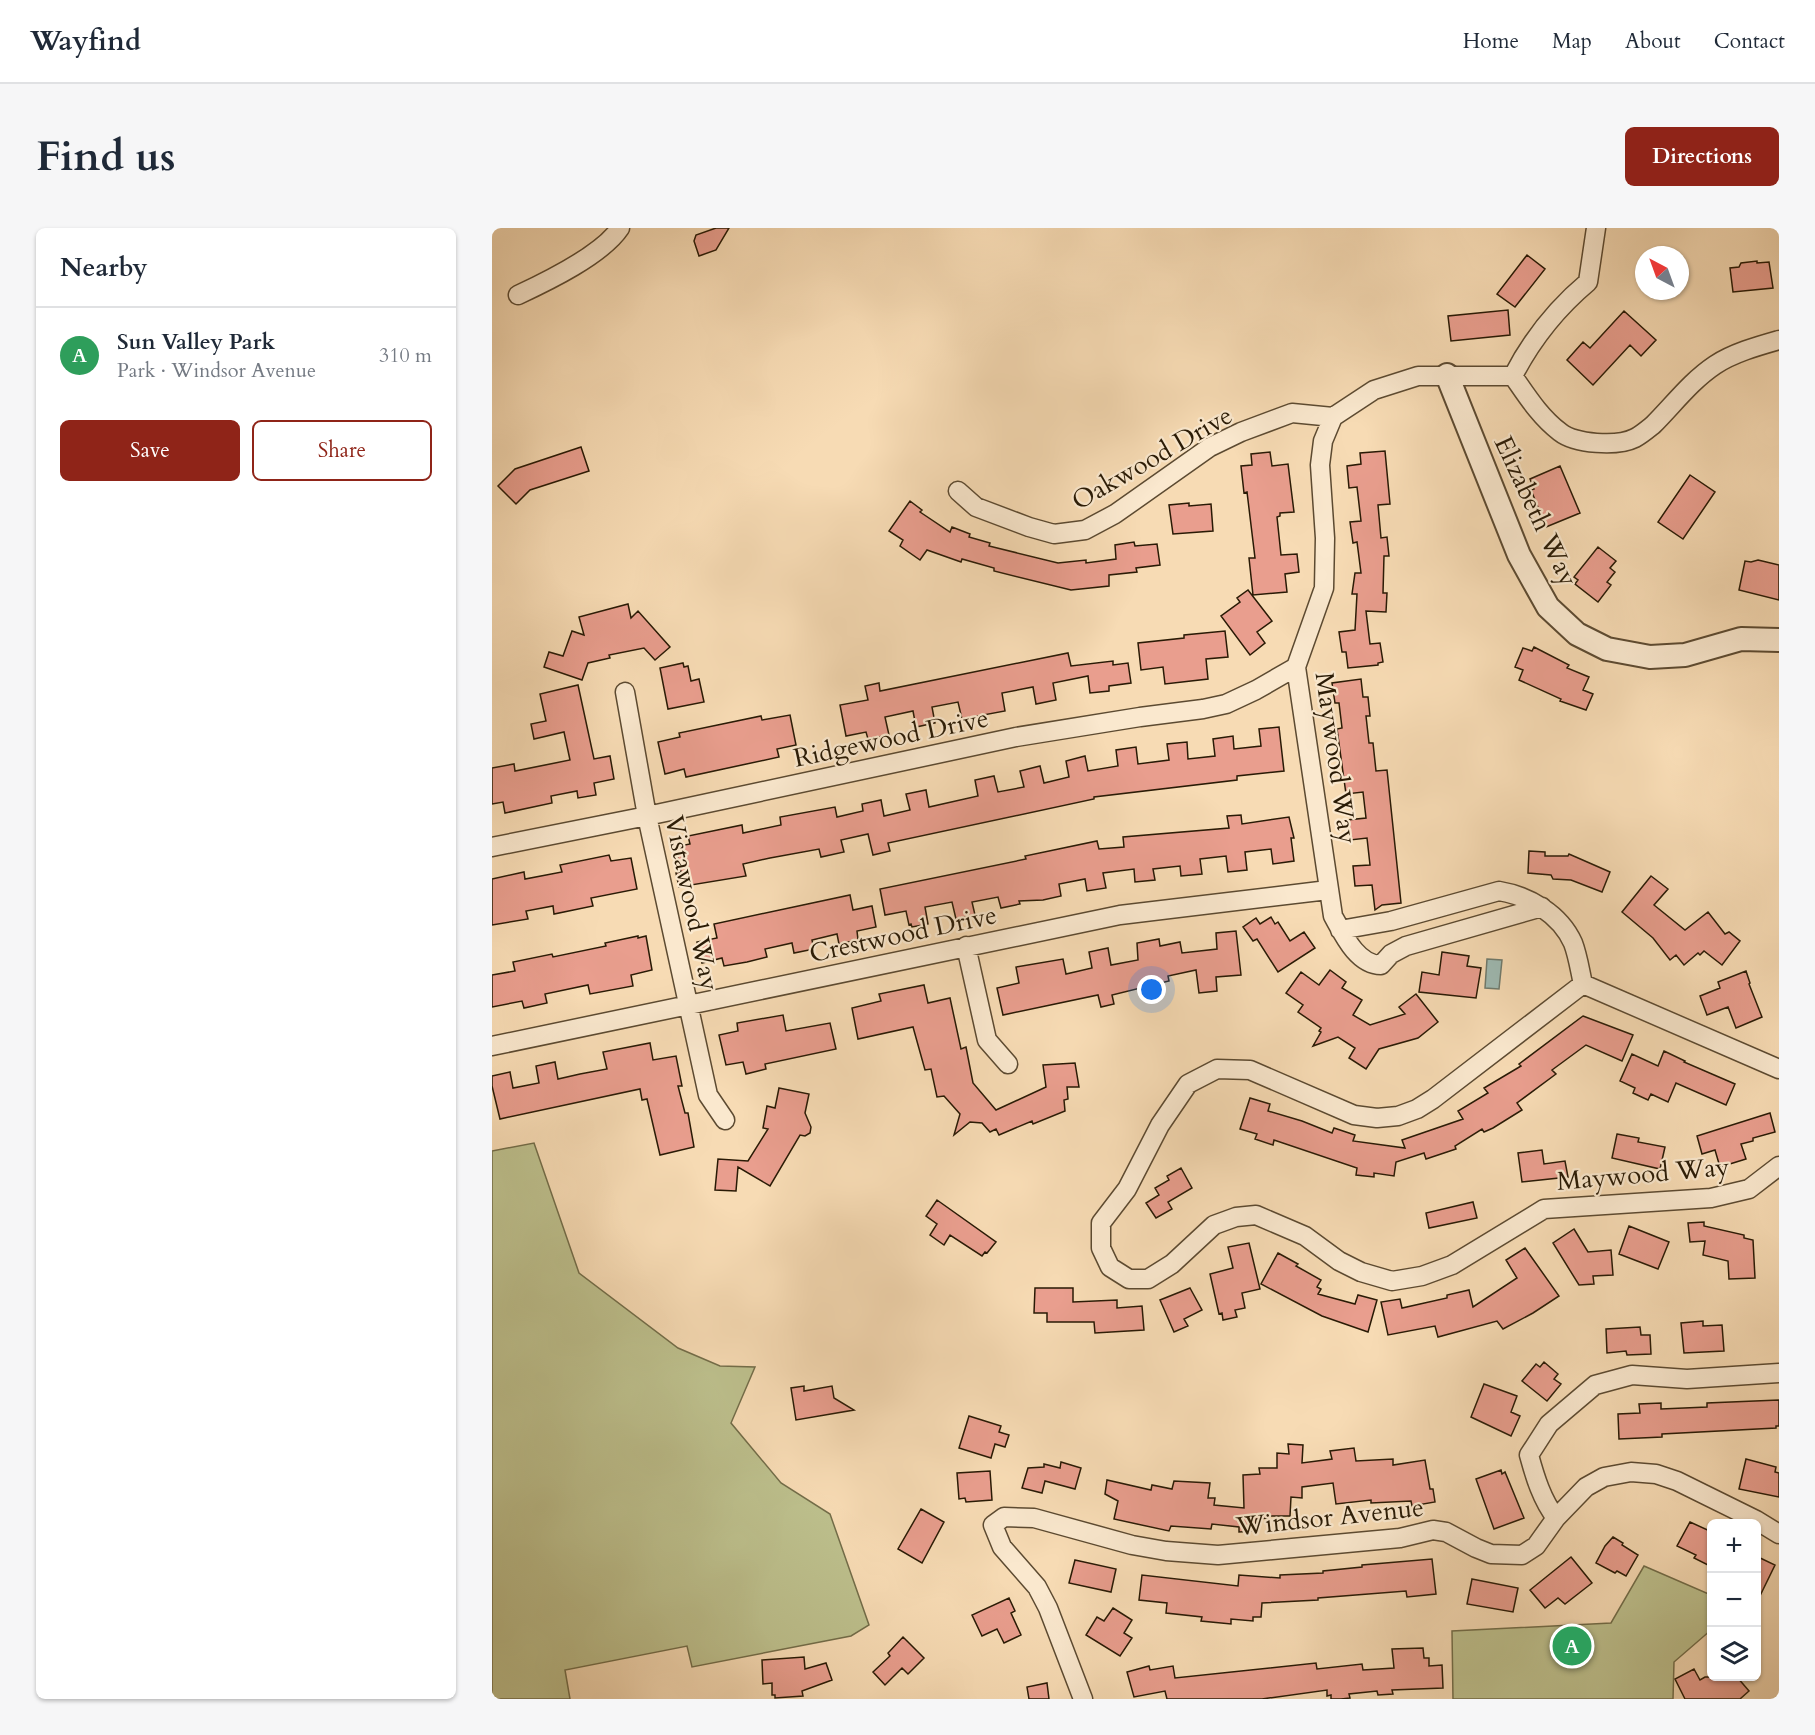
<!DOCTYPE html>
<meta charset="utf-8">
<style>
body{margin:0;font-family:Cardo,serif;background:#f6f6f7;color:#1f2937}
.controls{position:absolute;right:18px;bottom:18px;display:grid;overflow:hidden;border-radius:9px;box-shadow:0 2px 4px #0004}
.controls button{width:54px;height:54px;display:grid;place-items:center;padding:0;border:0;border-bottom:2px solid #e0e1e3;background:#fff;color:#1f2937;font:30px sans-serif}
.compass{position:absolute;left:1143px;top:18px;width:54px;height:54px;border-radius:50%;background:#fff;box-shadow:0 2px 4px #0004;rotate:319deg}
.you{position:absolute;left:660px;top:762px;width:21px;height:21px;margin:-15px;border:4px solid #fff;border-radius:50%;background:#1a73e8;box-shadow:0 0 0 9px #1a73e833}
.badge{display:grid;place-items:center;width:39px;height:39px;border-radius:50%;background:#8f2418;color:#fff;font-size:20px;font-weight:700}
.pin{position:absolute;translate:-50% -50%;border:3px solid #fff;box-shadow:0 2px 6px #0006}
.list{margin:0;padding:0;list-style:none}
h2{display:flex;justify-content:space-between;align-items:center;height:78px;margin:0;padding:0 24px;font-size:26px}
h2 small{font-size:20px;font-weight:400;color:#747a83}
.list li{display:grid;grid-template-columns:39px 1fr auto;gap:18px;align-items:center;box-sizing:border-box;height:96px;padding:0 24px;border-top:2px solid #e0e1e3}
.list b{display:block;font-size:22px;white-space:nowrap}
.list p{margin:0;font-size:20px;white-space:nowrap;color:#747a83}
.list em{font-size:20px;font-style:normal;color:#747a83}
.actions{display:flex;gap:12px;padding:18px 24px}
.actions a{flex:1;padding:14px 0;border:2px solid #8f2418;border-radius:9px;text-align:center;font-size:21px;color:#8f2418}
.actions .main{background:#8f2418;color:#fff}
.icon{flex:none;width:33px;height:33px;fill:none;stroke:currentColor;stroke-width:2;stroke-linecap:round;stroke-linejoin:round}
.map{position:relative;flex:none;width:1287px;height:1471px;overflow:hidden;border-radius:9px}
header{display:flex;align-items:center;gap:36px;box-sizing:border-box;height:84px;padding:0 30px;background:#fff;border-bottom:2px solid #e0e1e3}
header strong{font-size:28px}
nav{display:flex;gap:33px;margin-inline-start:auto;font-size:21px}
.intro{display:flex;align-items:center;justify-content:space-between;box-sizing:border-box;height:144px;padding:0 36px}
h1{margin:0;font-size:42px}
.button{padding:15px 27px;border-radius:9px;background:#8f2418;color:#fff;font-size:21px;font-weight:700}
main{display:flex;gap:36px;padding:0 36px}
aside{flex:1;background:#fff;border-radius:9px;box-shadow:0 2px 4px #0004}
.map>svg:first-child{display:block}
.park{fill:#bdc08d;stroke:#736d49;stroke-width:1.5}
.water{fill:#9ebab3;stroke:#6f7a6d;stroke-width:1.5}
.building{fill:#e99e8e;stroke:#291a05;stroke-width:1.5}
.lines{fill:none;stroke-linecap:round;stroke-linejoin:round}
.minor-casing{stroke:#5c4a31;stroke-width:21}
.tertiary-casing{stroke:#5c4a31;stroke-width:26}
.minor{stroke:#fae8ce;stroke-width:18}
.tertiary{stroke:#fae8ce;stroke-width:22}
.labels{text-anchor:middle;dominant-baseline:central;stroke-width:4.5;stroke-linejoin:round;paint-order:stroke}
.street-label{font-size:26px;fill:#291a05;stroke:#fae8ce}
</style>
<header>
<strong>Wayfind</strong>
<nav><a>Home</a><a>Map</a><a>About</a><a>Contact</a></nav>
</header>
<div class="intro"><h1>Find us</h1><a class="button">Directions</a></div>
<main>
<aside>
<h2>Nearby<small></small></h2>
<ul class="list">
<li><span class="badge" style="background:#2e9e5b">A</span><div><b>Sun Valley Park</b><p>Park · Windsor Avenue</p></div><em>310 m</em></li>
</ul>
<div class="actions"><a class="main">Save</a><a>Share</a></div>
</aside>
<div class="map">
<svg width="1287" height="1471" viewBox="0 0 1287 1471">
<rect width="100%" height="100%" fill="#f7dbb4"/>
<filter id="stains"><feTurbulence type="fractalNoise" baseFrequency=".00333" numOctaves="4"/><feColorMatrix values="0 0 0 0 .2 0 0 0 0 .09 0 0 0 0 .02 0 0 0 .5 -.17"/></filter>
<radialGradient id="worn" r=".72"><stop offset=".6" stop-color="#630" stop-opacity="0"/><stop offset="1" stop-color="#630" stop-opacity=".3"/></radialGradient>
<path class="park" d="M42,915L87,1045L186,1120L228,1138L263,1139L239,1195L289,1255L338,1286L377,1397L359,1408L200,1439L195,1418L73,1442L78,1471H0V923Z
M1152,1338L1219,1367V1402L1182,1434L1181,1471H961L960,1403L1119,1395Z"/>
<path class="water" d="M995,731L1010,732L1007,761L993,760Z"/>
<path class="building" d="M224,0H237L224,22L207,28L202,13L204,7Z
M1035,27L1053,41L1023,79L1005,66Z
M1265,33V35L1277,34L1281,60L1241,64L1238,40L1247,39L1249,35Z
M1016,82L1018,107L959,113L956,88Z
M1132,83L1164,112L1149,128L1138,117L1101,157L1075,132L1091,114L1098,120Z
M89,219L97,243L38,262L24,276L6,258L23,241Z
M893,223L898,276L886,277L889,310L895,309L897,328H892L891,365H895L894,384L874,383L878,416L888,415L891,434L886,435V437L856,440L854,424H850L847,404L863,402L865,366H860L863,345H869L865,314L861,315L858,294L869,293L865,259L857,260L855,238L869,236L868,225Z
M778,224L780,238L796,236L802,284L788,285V288L785,289L789,327L805,326L807,344L793,346L795,364L761,367L757,330H763L755,264L752,265L749,238L760,237L759,226Z
M1068,238L1088,285L1054,299L1039,262L1042,261L1038,251Z
M1198,247L1223,264L1191,311L1166,294Z
M418,273L430,282L428,284L458,304L460,299L478,306L477,309L498,315L497,318L566,335L594,332V335L624,331L623,317L642,314L643,318L665,316L668,337L644,340L645,344L617,347V358L579,362L502,343V340L470,331L469,334L435,322L428,332L408,318L411,312L397,303Z
M697,275V278L719,276L721,303L681,306L677,277Z
M1106,319L1124,333L1118,340L1123,344L1115,354L1119,357L1106,374L1083,356L1086,352L1082,349Z
M1266,332L1287,337V372L1247,362L1253,333L1259,334Z
M756,362L780,393L765,404L773,415L758,427L729,388L748,374L745,370Z
M136,376L139,390L146,383L178,419L163,432L152,420L117,427L118,430L96,435L90,452L52,439L57,424L71,428L80,403L92,407L87,389Z
M733,403L736,429L714,431L716,451L673,456L671,439L649,442L646,415L692,410V407Z
M1042,419L1077,437L1075,440L1097,449L1091,462L1101,466L1094,482L1068,473L1069,471L1027,452L1031,442L1023,439L1031,420L1040,423Z
M576,425L579,438L621,433V437L636,435L639,455L617,458V463L598,465L596,448L561,455L564,472L544,476L541,459L510,465L513,483L470,491L466,474L440,479L443,495L424,499L421,483L393,489L397,507L376,511L374,504L354,508L348,477L376,472L373,458L387,455L388,463Z
M191,435L192,439L196,438L199,453L207,451L212,474L176,481L168,440Z
M869,451L871,469H876L878,488H874L877,515H881L884,543L895,542L909,675L890,677L883,682L880,657L863,658L861,638L878,637L875,610L858,612L855,592L874,590L871,564L854,566L845,501L850,500L847,475H843L840,455Z
M86,457L102,531L118,528L122,551L102,555L104,567L86,570L85,563L59,568L60,575L13,585L11,574L0,576V540L22,536L23,543L78,532L72,504L42,511L39,496L54,493L48,466Z
M298,487L304,517L285,521L287,529L194,549L192,541L173,546L166,514L188,509L187,505L269,488L270,492Z
M787,499L792,543L745,548V552L602,569V571L396,615L398,623L381,627L376,606L349,612L352,624L329,629L327,621L278,630L251,636L254,648L187,659L184,645L189,644L183,619L198,616L196,608L250,597L251,605L289,597L288,589L343,579L345,589L371,583L370,576L389,572L392,588L418,582L414,566L434,562L437,579L486,568L483,552L502,548L506,564L532,559L528,543L548,538L552,555L577,549L574,533L593,528L596,543L626,538L624,522L644,519L646,536L677,532L675,516L695,514L696,531L723,528L721,511L741,508L742,521L769,518L767,501Z
M749,587L750,596L797,589L802,610H799L802,633L781,636L779,621L753,624L755,642L736,644L734,628L708,631L710,646L689,648L688,638L661,641L663,652L643,654L642,641L611,645L614,660L595,663L593,651L567,656L569,668L551,672L527,673L528,676L509,680L506,669L480,674L483,687L464,691L460,674L433,679L436,696L420,699L419,696L417,697L414,683L393,687L388,661L534,631L533,628L605,613L607,621L632,619L631,609L737,600L735,588Z
M1037,623L1053,624V628H1076L1077,626L1118,644L1110,664L1079,652L1061,651L1059,647L1036,645Z
M117,627L119,633L139,630L145,661L99,670L101,678L62,686L61,678L34,683L36,691L0,697V651L32,644L33,651L70,644L68,637Z
M1159,648L1176,661L1162,677L1193,702L1216,684L1233,706L1237,704L1248,713L1230,737L1212,723L1208,727L1206,725L1192,737L1184,727L1178,732L1161,710L1130,684Z
M358,667L361,682L380,678L384,699L365,703L366,712L347,716L345,706L320,712L322,721L302,725L300,715L273,721L275,729L255,734L232,738L230,730L210,735L205,714L225,710L222,696Z
M779,689L783,696L786,694L798,713L812,704L823,720L786,744L765,711L761,713L751,699L764,690L768,696Z
M744,703L749,747L724,749L725,763L707,765L704,742L676,748L677,753L620,767L622,776L609,779L606,767L511,787L505,760L527,755L524,739L571,731L574,746L600,740L597,724L616,720L619,737L646,732L645,715L667,711L668,718L688,714L690,725L725,721L724,705Z
M146,708V710L154,708L160,742L139,747L141,758L98,766L96,757L53,766L55,775L32,780L30,773L0,779V747L23,743L21,734L60,726L61,729L114,718L113,715Z
M950,724L977,728L975,738L989,740L984,770L927,764L930,744L947,747Z
M838,742L854,754L850,760L870,772L861,787L878,797L913,786L907,779L924,766L946,794L926,810L887,821L874,841L857,830L863,820L846,809L821,818L829,804L827,803L829,800L806,784L811,777L794,765L809,744L827,757Z
M1254,743L1258,755L1257,756L1270,789L1244,800L1236,779L1215,787L1208,768L1228,760L1226,754Z
M432,757L436,775L458,770L469,821L474,819L481,855L504,882L554,859L551,837L583,835L587,859H575L576,871L572,872L573,883L541,896L540,893L507,907L504,901L498,904L490,895L478,894L462,907L468,886L452,868L445,869L439,841L433,842L421,799L366,811L360,780L389,773L387,766Z
M291,787L294,803L338,795L344,821L273,836L274,841L254,846L251,834L234,837L227,807L246,803L245,795Z
M1091,788L1141,807L1130,833L1094,817L1060,842L1064,846L1025,875L1030,882L1001,900L992,904L990,901L963,918L964,921L934,931L932,925L904,934L902,948L882,945V949L864,947L865,940L782,912L781,917L763,911L765,906L748,901L758,870L778,876L776,883L810,893L840,905L842,900L863,907L861,913L913,920L910,912L971,891L966,883L996,865L992,860L1029,838L1027,836Z
M158,815L161,832L184,828L190,858H186L193,885H196L202,919L168,927L155,871L150,872L148,861L8,891L0,858V848L18,844L21,860L47,855L44,838L63,834L66,851L88,846L115,841L111,824Z
M1172,823L1193,833L1192,834L1243,856L1234,877L1184,855L1176,874L1159,866L1156,872L1141,865L1143,860L1128,853L1140,826L1166,838Z
M287,860L317,866L313,885L319,899L318,905L313,908L308,907L278,958L246,939L244,963L223,962L226,931L256,933L276,901L271,900L275,878L283,880Z
M1278,885L1283,904L1261,910V913L1249,916L1254,931L1228,939L1223,922L1210,926L1205,908Z
M1125,906L1147,910L1146,914L1173,919L1168,941L1120,930Z
M1050,922L1052,936L1073,933L1076,949L1030,954L1026,925Z
M689,940L700,960L676,974L680,981L664,990L654,975L667,967L663,960L677,952L675,948Z
M445,972L504,1014L495,1025L493,1024L490,1028L458,1007L452,1017L438,1007L445,996L434,988Z
M981,974L985,990L937,1000L934,985Z
M1212,994V998L1252,1007V1010L1261,1012L1263,1050L1237,1051L1236,1033L1211,1027L1213,1013L1198,1014L1196,995Z
M1137,998L1177,1014L1166,1041L1127,1026Z
M1082,1001L1096,1024L1119,1022L1121,1047L1101,1048L1102,1056L1087,1057L1061,1015Z
M757,1015L768,1061L750,1065L753,1080L743,1082L745,1089L731,1092L730,1085L727,1086L718,1046L741,1040L736,1019Z
M1033,1020L1067,1068L1041,1085L1011,1101L1005,1093L946,1109L943,1098L896,1107L889,1074L908,1071L910,1080L955,1070V1067L977,1062L981,1079L1025,1050L1014,1032Z
M786,1025L806,1036L804,1038L829,1052L825,1059L829,1061L826,1066L863,1076L866,1067L885,1072L876,1104L830,1088L769,1056Z
M543,1060H581V1074L625,1072V1080L650,1078L652,1102L603,1105L602,1094H555V1085H542Z
M698,1060L710,1082L692,1091L696,1098L682,1104L668,1072Z
M1211,1093V1098L1230,1097L1232,1123L1192,1125L1189,1095Z
M1148,1099L1149,1107H1158L1159,1126L1135,1127L1134,1123L1115,1125L1114,1101Z
M1052,1134L1066,1146L1062,1151L1069,1156L1055,1173L1030,1153L1044,1136L1048,1139Z
M992,1156L1025,1168L1019,1184L1028,1188L1019,1208L979,1189Z
M312,1158V1163L340,1158L342,1170L362,1182L304,1192L299,1160Z
M1287,1172V1198H1284V1200L1170,1206V1209L1127,1211L1126,1186L1148,1185L1147,1176L1169,1175V1181L1215,1179V1175Z
M477,1188L509,1198L507,1204L517,1207L513,1219L503,1216L499,1230L467,1220Z
M796,1216L811,1217L810,1235L840,1231L838,1223L862,1220L864,1233L901,1231V1237L933,1232L938,1261H941L943,1274L920,1278L919,1273L879,1275V1272L844,1276L841,1255L810,1259V1270L799,1269L798,1288H777V1290L764,1291L763,1303L747,1304V1299L720,1296L719,1301L679,1298L677,1303L622,1291L626,1273L613,1266L615,1252L659,1262L660,1257L680,1261L682,1253L718,1255L716,1270H723L722,1277L752,1280L751,1247L768,1246L767,1240H785V1225L797,1226Z
M1254,1231L1284,1239L1283,1244L1287,1245V1269L1247,1261Z
M569,1234L589,1240L583,1261L553,1253L550,1265L530,1260L536,1240L552,1239V1236L568,1240Z
M1009,1242L1010,1246L1013,1244L1032,1290L1002,1301L984,1251Z
M498,1243L500,1272L474,1274L473,1270L467,1271L465,1245Z
M429,1281L452,1294L430,1335L406,1321Z
M1198,1294L1220,1304V1339L1202,1330L1204,1327L1185,1318Z
M1121,1309L1131,1315L1130,1317L1146,1327L1134,1348L1125,1343L1123,1345L1104,1335L1113,1318Z
M1264,1328L1283,1337L1264,1376Z
M1079,1329L1100,1355L1073,1376L1066,1370L1053,1380L1038,1362Z
M940,1331L944,1366L915,1369L914,1363L826,1370V1372L770,1375L769,1389H761V1393L739,1391V1396L709,1393L710,1389L674,1385L675,1375L647,1372L650,1347L746,1358L747,1347L788,1350V1347L831,1345V1343L870,1339V1337Z
M583,1332L624,1341L619,1364L577,1355Z
M980,1351L1026,1360L1021,1384L975,1376Z
M517,1370L523,1383L519,1385L529,1407L512,1415L505,1401L490,1408L480,1387Z
M621,1380L640,1392L632,1405L640,1410L628,1428L594,1407L605,1389L612,1393Z
M411,1409L432,1430L416,1446L410,1440L393,1457L381,1444L398,1428L396,1425Z
M931,1420L932,1430H937V1438L950,1437L951,1460L900,1462L901,1466L886,1467L885,1463L857,1466L858,1470L849,1471H839V1467L835,1468V1462L770,1471H675L673,1463L642,1469L635,1444L657,1438L658,1442L681,1438L683,1450L824,1435L825,1441L870,1436L871,1442L902,1440L900,1421Z
M312,1429L313,1441L334,1435L340,1452L310,1463L311,1468L283,1470V1467H280V1455L271,1456L270,1432Z
M1202,1441L1208,1452L1213,1449H1245L1257,1463L1248,1471H1193L1183,1451Z
M555,1455L557,1471H537L535,1459Z"/>
<g class="lines">
<g class="minor-casing">
<path id="minor" d="M1104,0L1096,54C1065,80 1040,111 1021,148C1035,168 1048,189 1068,204C1083,216 1125,219 1143,210C1149,207 1156,201 1161,197C1182,176 1199,153 1223,137C1241,125 1266,118 1287,112
M26,67C56,53 110,27 128,0
M841,189L831,213L828,237L833,310L832,360L804,439L841,688C851,706 865,737 889,737L899,726L914,718L1050,679
M466,263L484,279L537,299L562,306L593,302L623,286L718,219L749,204L800,185L841,189L882,162L926,148H1021
M133,464L155,588L216,867L233,892
M0,619L155,588L524,509L648,489L711,481L734,476L764,462L804,439
M848,702L899,693L1007,663C1037,668 1068,686 1081,715C1086,728 1088,743 1091,756
M474,718L495,812L516,836
M0,818L628,687L836,662
M1287,841L1091,756L941,871L925,881L906,888L885,890L862,887L758,842L725,841L696,856L668,897L635,961L609,995V1020L618,1039L637,1051H656L680,1036L722,997L744,989L764,987L813,1008L847,1033L869,1044L900,1053L930,1048L960,1037L1052,981L1219,970L1257,961L1287,938
M1064,1290C1050,1272 1043,1249 1037,1227L1057,1196L1103,1157L1140,1147L1195,1151L1287,1145
M591,1471L556,1380L545,1359L510,1319L501,1297L512,1289L542,1290L640,1317L674,1323L726,1327L908,1310L941,1302L954,1304L984,1320L999,1326L1030,1327L1044,1318L1064,1290L1094,1259L1112,1249L1139,1244L1164,1246L1185,1253L1264,1292L1287,1306"/>
</g>
<g class="tertiary-casing">
<path id="tertiary" d="M955,147L1027,327L1056,379L1085,406L1115,421L1158,429L1193,427L1249,411L1287,412"/>
</g>
<use href="#minor" class="minor"/>
<use href="#tertiary" class="tertiary"/>
</g>
<g class="labels">
<g class="street-label">
<text transform="translate(660 230) rotate(-30)">Oakwood Drive</text>
<text transform="translate(1044 283) rotate(65)">Elizabeth Way</text>
<text transform="translate(399 510) rotate(-12)">Ridgewood Drive</text>
<text transform="translate(844 530) rotate(82)">Maywood Way</text>
<text transform="translate(200 675) rotate(78)">Vistawood Way</text>
<text transform="translate(411 706) rotate(-12)">Crestwood Drive</text>
<text transform="translate(1151 946) rotate(-5)">Maywood Way</text>
<text transform="translate(838 1289) rotate(-6)">Windsor Avenue</text>
</g>
</g>
<rect width="100%" height="100%" filter="url(#stains)"/>
<rect width="100%" height="100%" fill="url(#worn)"/>
</svg>
<div class="controls">
<button>+</button>
<button>−</button>
<button><svg class="icon" aria-label="layers" viewBox="0 0 24 24"><path d="M12 4l9 5-9 5-9-5zM3 14l9 5 9-5"/></svg></button>
</div>
<svg class="compass" viewBox="-18 -18 36 36"><path d="M0-13l5 13h-10z" fill="#e53935"/><path d="M0 13l5-13h-10z" fill="#747a83"/></svg>
<div class="you"></div>
<div class="pin badge" style="left:1080px;top:1418px;background:#2e9e5b">A</div>
</div>
</main>
